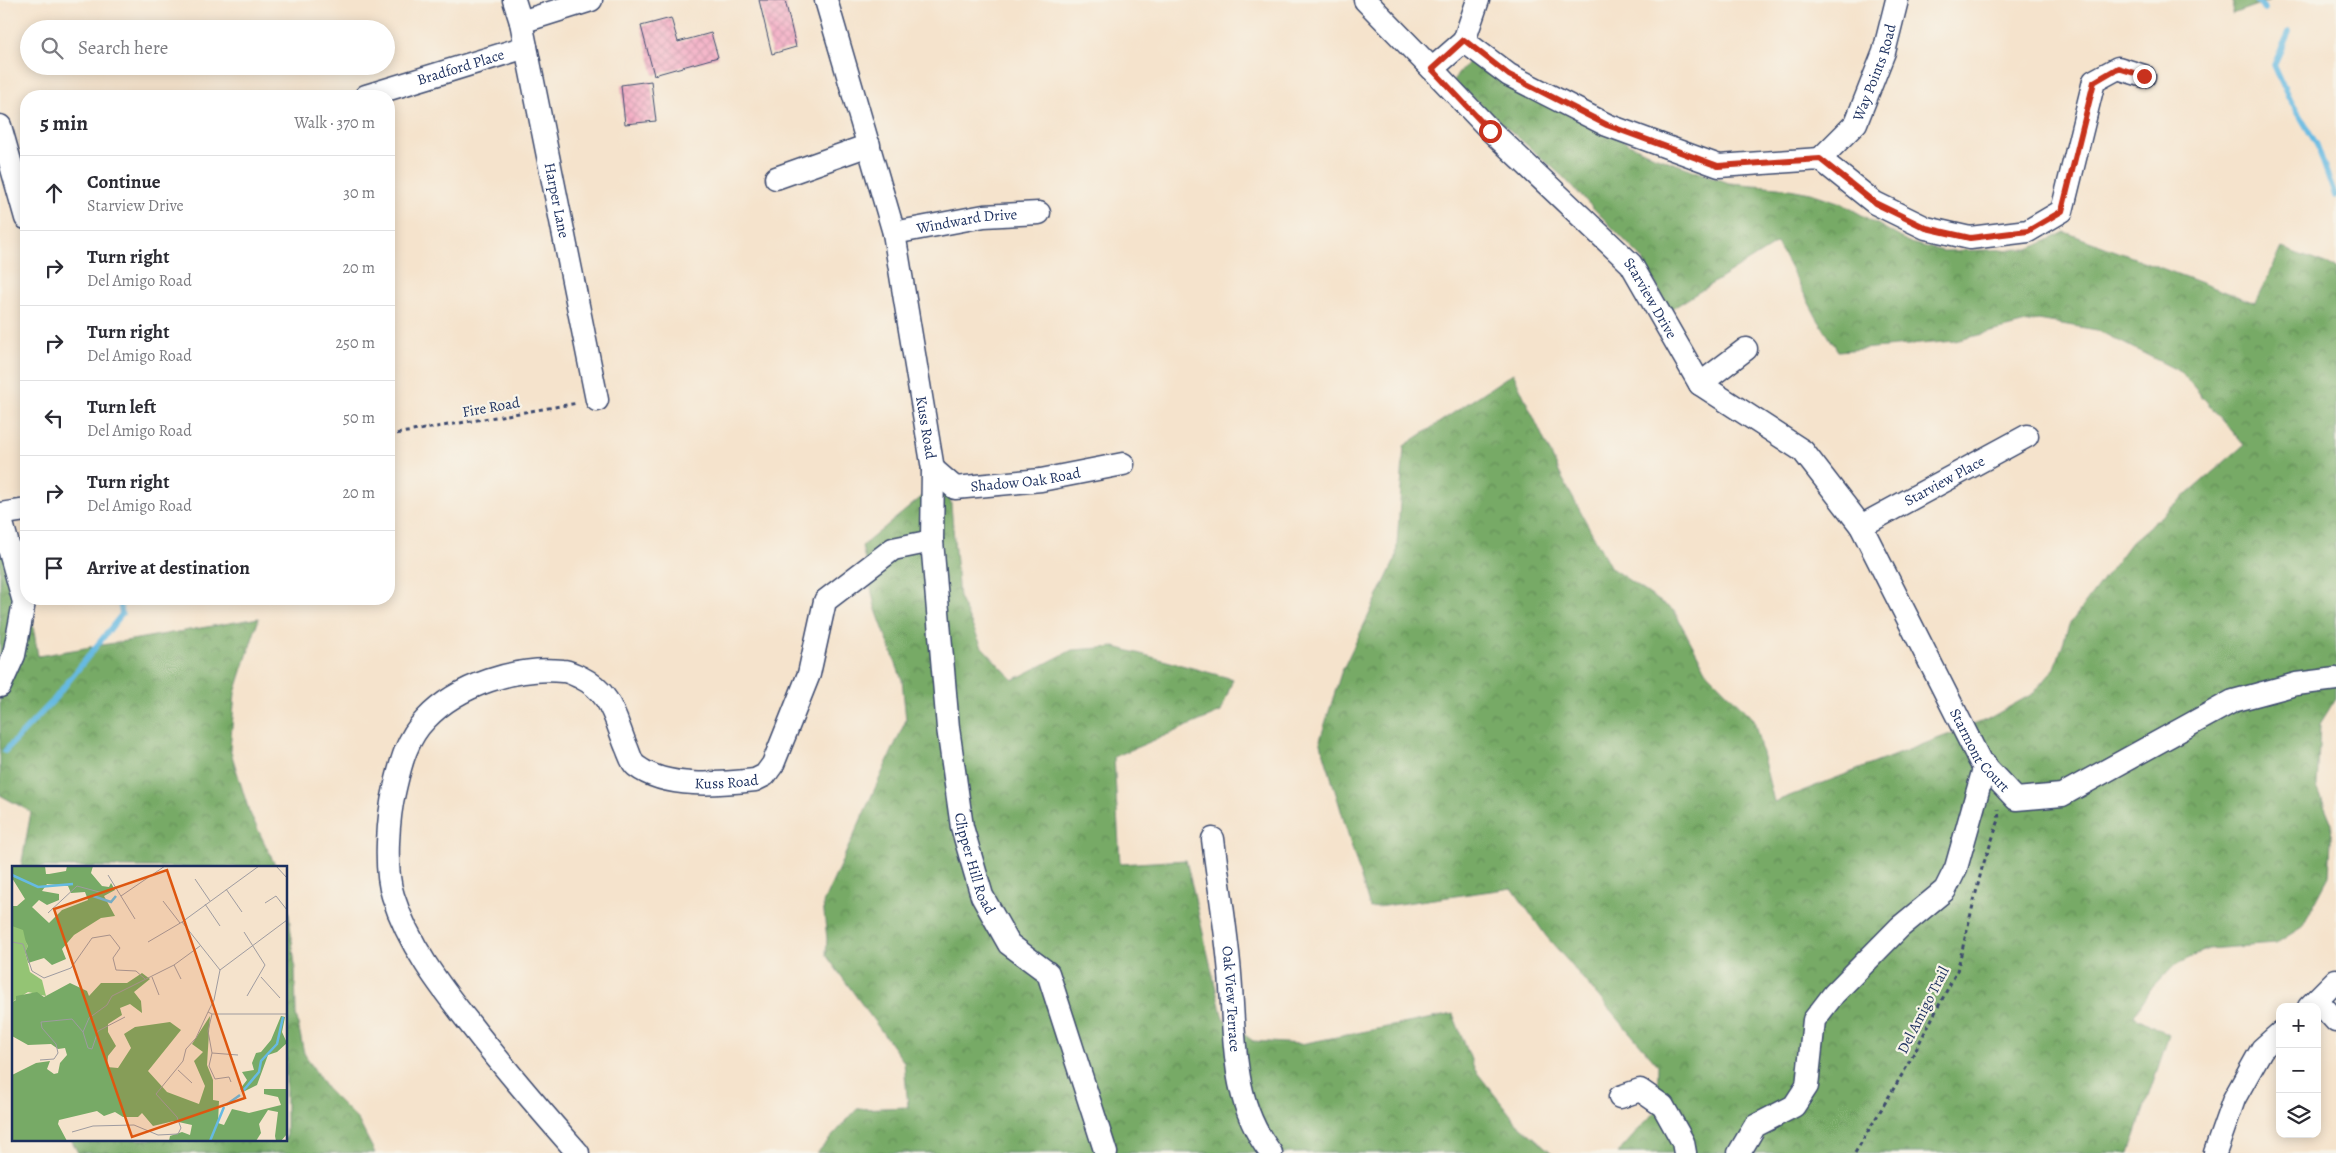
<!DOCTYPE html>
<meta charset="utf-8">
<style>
body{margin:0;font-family:Alegreya,serif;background:#f2f2f3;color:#2b2b33}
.controls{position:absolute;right:15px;bottom:15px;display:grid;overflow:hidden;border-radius:10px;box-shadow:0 2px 12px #0003}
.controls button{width:45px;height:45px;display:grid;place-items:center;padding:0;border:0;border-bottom:1px solid #e1e1e2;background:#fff;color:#2b2b33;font:25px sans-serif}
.stop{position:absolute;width:15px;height:15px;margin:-11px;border:4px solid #c8321e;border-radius:50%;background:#fff}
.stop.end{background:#c8321e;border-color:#fff;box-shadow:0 1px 5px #0008}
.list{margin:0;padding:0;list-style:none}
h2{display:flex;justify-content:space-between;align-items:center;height:65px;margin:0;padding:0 20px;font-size:21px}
h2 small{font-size:16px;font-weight:400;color:#7c7c81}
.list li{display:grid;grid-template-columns:32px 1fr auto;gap:15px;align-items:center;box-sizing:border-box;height:75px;padding:0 20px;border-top:1px solid #e1e1e2}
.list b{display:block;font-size:19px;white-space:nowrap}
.list p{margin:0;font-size:16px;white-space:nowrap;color:#7c7c81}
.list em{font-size:16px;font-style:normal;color:#7c7c81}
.icon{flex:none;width:28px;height:28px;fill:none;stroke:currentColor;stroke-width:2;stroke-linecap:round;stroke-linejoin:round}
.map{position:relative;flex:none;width:2336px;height:1153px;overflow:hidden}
.search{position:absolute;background:#fff;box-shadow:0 2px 12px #0003;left:20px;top:20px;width:375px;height:55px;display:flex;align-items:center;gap:12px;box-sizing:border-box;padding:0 18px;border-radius:28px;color:#7c7c81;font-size:19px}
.panel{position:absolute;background:#fff;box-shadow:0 2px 12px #0003;left:20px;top:90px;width:375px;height:515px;border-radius:20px}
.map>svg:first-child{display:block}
.forest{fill:url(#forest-crowns);stroke:#496c62}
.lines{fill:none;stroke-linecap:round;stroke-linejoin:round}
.stream{stroke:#66bae2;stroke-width:5.5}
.building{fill:url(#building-cross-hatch)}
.minor-casing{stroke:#3c4a6e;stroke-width:25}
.path{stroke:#3c4a6e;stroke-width:3;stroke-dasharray:4 4;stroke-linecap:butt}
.minor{stroke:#fff;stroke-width:22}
.route{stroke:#c8321e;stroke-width:6}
.labels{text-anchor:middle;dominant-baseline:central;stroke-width:4.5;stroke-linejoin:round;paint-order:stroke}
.street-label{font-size:15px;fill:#1b2f5e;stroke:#f7f3e8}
.inset-river{fill:none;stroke:#66bae2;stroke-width:2.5}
.inset-road{fill:none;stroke:#9e9ba0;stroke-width:1}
.view{fill:#de5710;fill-opacity:0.15;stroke:#de5710;stroke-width:2.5}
.inset-edge{fill:none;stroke:#1b2f5e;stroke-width:2.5}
</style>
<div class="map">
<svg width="2336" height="1153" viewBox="0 0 2336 1153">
<defs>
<pattern id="forest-crowns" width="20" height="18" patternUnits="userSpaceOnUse" patternTransform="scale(1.25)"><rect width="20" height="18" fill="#7a6"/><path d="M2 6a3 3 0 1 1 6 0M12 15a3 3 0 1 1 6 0" fill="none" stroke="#618b57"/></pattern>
<pattern id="building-cross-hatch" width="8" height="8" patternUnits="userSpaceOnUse" patternTransform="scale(1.25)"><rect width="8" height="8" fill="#f49fbe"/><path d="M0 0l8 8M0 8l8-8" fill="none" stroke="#c5829e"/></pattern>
</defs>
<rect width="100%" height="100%" fill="#f7f3e8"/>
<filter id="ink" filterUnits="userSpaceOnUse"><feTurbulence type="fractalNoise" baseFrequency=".02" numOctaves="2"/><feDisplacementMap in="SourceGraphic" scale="10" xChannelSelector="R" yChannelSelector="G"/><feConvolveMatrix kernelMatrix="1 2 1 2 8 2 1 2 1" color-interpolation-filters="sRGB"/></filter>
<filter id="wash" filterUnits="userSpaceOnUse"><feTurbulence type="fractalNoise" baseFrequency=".0096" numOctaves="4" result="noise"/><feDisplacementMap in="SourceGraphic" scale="20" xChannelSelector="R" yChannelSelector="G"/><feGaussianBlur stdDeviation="1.12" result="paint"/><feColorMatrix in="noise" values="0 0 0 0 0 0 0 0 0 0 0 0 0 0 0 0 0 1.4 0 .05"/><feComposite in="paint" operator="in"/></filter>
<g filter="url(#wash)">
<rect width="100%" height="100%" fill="#f5e3cc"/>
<path class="forest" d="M2233,0H2271L2232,14Z
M1469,61L1527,94L1654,156L1729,183L1778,187L1811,193L1841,203L1910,243L1943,251L2029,249L2065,232L2255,303L2282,248L2336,268V698L2320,724L2317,787L2332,824L2329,876L2302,927L2275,944L2208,949L2173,966L2149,991L2134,1016L2169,1035L2129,1153H1618L1657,1109L1658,1065L1546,936L1512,888L1370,908L1320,740L1341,673L1396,558L1404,446L1513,373L1560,474L1611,568L1674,611L1707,672L1754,720L1774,802L1986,720L2034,693L2055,668L2069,625L2131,542L2244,445L2181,372L2097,330L2038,320L1955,341L1838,351L1817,318L1777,243L1670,310L1641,257L1561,175L1453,80Z
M950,493L959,597L982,647L1013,680L1072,650L1115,647L1233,679L1221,712L1114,757L1120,864L1186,860L1223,1019L1253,1041L1301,1044L1453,1014L1475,1070L1517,1123L1552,1153H817L857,1109L908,1107L904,1062L826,955L827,939L823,903L906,720L902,680L875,607L862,546L924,495Z
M18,535L38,656L259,618L235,693L230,749L249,811L276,867H21L31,812L0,795V539Z
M286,892L295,965L296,1014L304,1053L326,1088L358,1120L375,1153H78L71,1139H286Z"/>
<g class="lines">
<path class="stream" d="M2256,0L2265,9
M2289,32L2274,65L2288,96L2317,145L2335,196
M5,751L52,702L122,614L119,599"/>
</g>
<g id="blocks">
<path class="building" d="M759,0H785L796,47L772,54Z
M671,18L678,42L711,33L718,57L654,75L641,26Z
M651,81L656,121L625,124L621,85Z"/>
</g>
</g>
<g filter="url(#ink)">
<use href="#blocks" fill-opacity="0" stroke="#3c4a6e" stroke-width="1"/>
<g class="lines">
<g class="minor-casing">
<g id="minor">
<path id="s1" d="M514,0L521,22L597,400"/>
<path id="s2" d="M826,0L894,233L933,469L932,541L948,728L962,827L982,896L1009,944L1048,973L1106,1153"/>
<path d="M1365,0L1432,69L1464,41L1509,75L1607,125L1719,166L1820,159L1875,203L1926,228L1970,238L2028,231L2062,211L2094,81L2118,68L2144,76"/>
<path d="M521,22L591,0"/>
<path d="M1464,41L1478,0"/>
<path id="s3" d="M1432,69L1491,131L1631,264L1700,384L1803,451L1861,526L1980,761L2016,799L2062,795L2233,701L2296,684L2336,679"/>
<path id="s4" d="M366,96L526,47"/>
<path d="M0,126L26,218"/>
<path id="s5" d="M1820,159L1856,123L1884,52L1897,0"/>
<path d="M776,178L869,145"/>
<path id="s6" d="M894,233L984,216L1039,213"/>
<path d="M1700,384L1746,349"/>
<path id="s7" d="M933,469L955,488L1041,480L1123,464"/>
<path d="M0,514L26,510"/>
<path d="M0,516L24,602L14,655L0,686"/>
<path id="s8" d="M1861,526L2027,436"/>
<path id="s9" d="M1213,839C1218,880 1225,922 1229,963C1236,1028 1228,1099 1271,1153"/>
<path d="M2317,1000L2336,1021"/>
<path d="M2309,1007L2336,980"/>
<path d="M1620,1097L1640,1090L1663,1106L1683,1142L1685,1153"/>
<path id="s10" d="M578,1153C541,1111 504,1068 470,1024C439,985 408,944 393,896C384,869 388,816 395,788C401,762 407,738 426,719C458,685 517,666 563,671C569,671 575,675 580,677C611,692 614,716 626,746C629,752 631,762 636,766C666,789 720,784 755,780L765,775L773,764L809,674L825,601L893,549L932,541"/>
<path d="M1739,1153L1755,1126L1794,1106L1807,1086L1814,1020L1834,994L1900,927L1945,890L1956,868L1985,765"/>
<path d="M2215,1153L2234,1099L2262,1049L2280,1033"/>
</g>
</g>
<path class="path" d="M389,435L578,403
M1855,1153L1906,1068L1957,971L1982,868L1999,820L1998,809"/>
<use href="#minor" class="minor"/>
</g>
</g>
<g class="lines" filter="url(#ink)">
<path class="route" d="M1490,131L1432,69L1464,40L1509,75L1607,125L1718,166L1820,159L1875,203L1926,228L1970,238L2028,231L2062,211L2094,82L2118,68L2144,76"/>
</g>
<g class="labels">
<g class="street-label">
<text stroke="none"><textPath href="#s4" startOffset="99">Bradford Place</textPath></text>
<text stroke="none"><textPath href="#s5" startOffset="105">Way Points Road</textPath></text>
<text stroke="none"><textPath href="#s1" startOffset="205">Harper Lane</textPath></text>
<text stroke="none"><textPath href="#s6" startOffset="74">Windward Drive</textPath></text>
<text stroke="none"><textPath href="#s3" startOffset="318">Starview Drive</textPath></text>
<text transform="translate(491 407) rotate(-10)">Fire Road</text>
<text stroke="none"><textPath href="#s2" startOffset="440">Kuss Road</textPath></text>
<text stroke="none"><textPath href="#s7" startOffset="100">Shadow Oak Road</textPath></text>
<text stroke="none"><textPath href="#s8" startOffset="95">Starview Place</textPath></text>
<text stroke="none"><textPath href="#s3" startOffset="889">Starmont Court</textPath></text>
<text stroke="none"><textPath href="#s10" startOffset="874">Kuss Road</textPath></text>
<text stroke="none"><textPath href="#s2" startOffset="880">Clipper Hill Road</textPath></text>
<text stroke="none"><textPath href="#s9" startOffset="161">Oak View Terrace</textPath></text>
<text transform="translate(1923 1010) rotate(-63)">Del Amigo Trail</text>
</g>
</g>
<g transform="translate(12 866)">
<rect width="275" height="275" fill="#f5e3cc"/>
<path d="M9,66L16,80L13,86L18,106L30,114L34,130L16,126L0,136V73Z" fill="#94c474"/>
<path d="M0,0H33L34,8H37L54,5L55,0H81L79,7L90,20L97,21L99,17L103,24L92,30L103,50L89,52L62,69L50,83L54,93L40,99L32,92L16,97L13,86L16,80L9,67L0,73V40H5L13,33L0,12ZM35,18L56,20L59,27L73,26L76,34L50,44L37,57L20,41L27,34L35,39L47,34V28L30,25ZM130,107L138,113L122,126L129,135L130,147L118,138L108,142L110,149L96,158V166L104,180L96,190L95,201L106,202L119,182L112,168L123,161L158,156L169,164L136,205L155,226L187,238L193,220L182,195L191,186L180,178L198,150L195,199L201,214V234L207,235L206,257L212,259L220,243L237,247L269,239L266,231L252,228V223H275V268L269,275H264L263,270L266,246L256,244L247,258L249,267L244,275H157L158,270L170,266L178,269L180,259L162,255L141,260L130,247L126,251H111L103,246L92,250L85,245L47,254L46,258L55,275H0V209L24,197L38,195L35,203L42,208L46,207L48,197L55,189L53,182L46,183L39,178L16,179L0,170V136L4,134V130L25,126L32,131L58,117L75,125L77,130L89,117H115ZM269,150L273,151L270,166L275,177L265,186L256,189L245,219L231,226L228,223L235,214L230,206L242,204L240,197L244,187L249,186L259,174Z" fill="#7a6" fill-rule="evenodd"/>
<path d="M0,60L11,64L15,81H0Z" fill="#94c474"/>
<path class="inset-river" d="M0,9L26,21L61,18M81,30L99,36L104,30M230,226L247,206L249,195L265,178L271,151M214,239L228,229M198,275L212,241"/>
<path class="inset-road" d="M264,0L275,12M96,9L123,53M183,13L198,35M214,23L230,46M109,30L153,0M151,35L168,57M253,37L264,30L275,44M193,38L208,60M36,47L65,20L91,27L104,21M170,56L208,104M232,66L253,99L235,130M0,76L11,78L20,105L32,112L59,102L80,72L98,69L108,82L101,92L104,104L124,105L133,113M136,76L170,56L247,0M162,99L169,113M140,111L147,129M249,111L268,132M200,148H275M71,166L76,182L80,183L86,165L113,151M200,187L226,189M28,194L42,193L46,187L44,178L30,162L29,156L60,153L71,166L77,152L95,139L100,130L162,99L188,80M166,204L180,217M219,216L217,211L203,213L197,200L200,187L196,165L200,148L196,146L202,134L208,104L275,54M60,266L81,260L122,259L146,269L166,268L169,262L165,251L144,228L171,195L174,183L184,172L196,146"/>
<path class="view" d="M155,4L233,232L120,271L42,43Z"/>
<rect width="275" height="275" class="inset-edge"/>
</g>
</svg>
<div class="controls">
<button>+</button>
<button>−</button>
<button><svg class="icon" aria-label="layers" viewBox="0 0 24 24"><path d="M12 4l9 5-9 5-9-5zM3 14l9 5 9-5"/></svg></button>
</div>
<div class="stop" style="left:1490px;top:131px"></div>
<div class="stop end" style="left:2144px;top:76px"></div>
<div class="search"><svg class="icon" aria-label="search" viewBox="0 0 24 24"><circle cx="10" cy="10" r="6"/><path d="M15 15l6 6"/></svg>Search here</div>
<section class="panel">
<h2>5 min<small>Walk · 370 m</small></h2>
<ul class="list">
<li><svg class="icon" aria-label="ahead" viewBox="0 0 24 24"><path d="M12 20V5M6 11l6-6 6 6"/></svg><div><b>Continue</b><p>Starview Drive</p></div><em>30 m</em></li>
<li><svg class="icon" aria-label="right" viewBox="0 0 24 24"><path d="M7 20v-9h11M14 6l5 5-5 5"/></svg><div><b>Turn right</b><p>Del Amigo Road</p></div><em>20 m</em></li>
<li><svg class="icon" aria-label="right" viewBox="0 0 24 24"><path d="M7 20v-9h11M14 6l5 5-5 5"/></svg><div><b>Turn right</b><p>Del Amigo Road</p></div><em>250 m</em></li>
<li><svg class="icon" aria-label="left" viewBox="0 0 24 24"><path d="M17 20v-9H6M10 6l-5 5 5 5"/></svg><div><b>Turn left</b><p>Del Amigo Road</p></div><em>50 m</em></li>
<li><svg class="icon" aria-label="right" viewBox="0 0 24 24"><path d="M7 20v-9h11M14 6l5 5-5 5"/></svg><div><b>Turn right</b><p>Del Amigo Road</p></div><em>20 m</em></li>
<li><svg class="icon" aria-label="arrive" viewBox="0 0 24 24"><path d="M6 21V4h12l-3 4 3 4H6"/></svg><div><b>Arrive at destination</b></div></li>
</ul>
</section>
</div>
